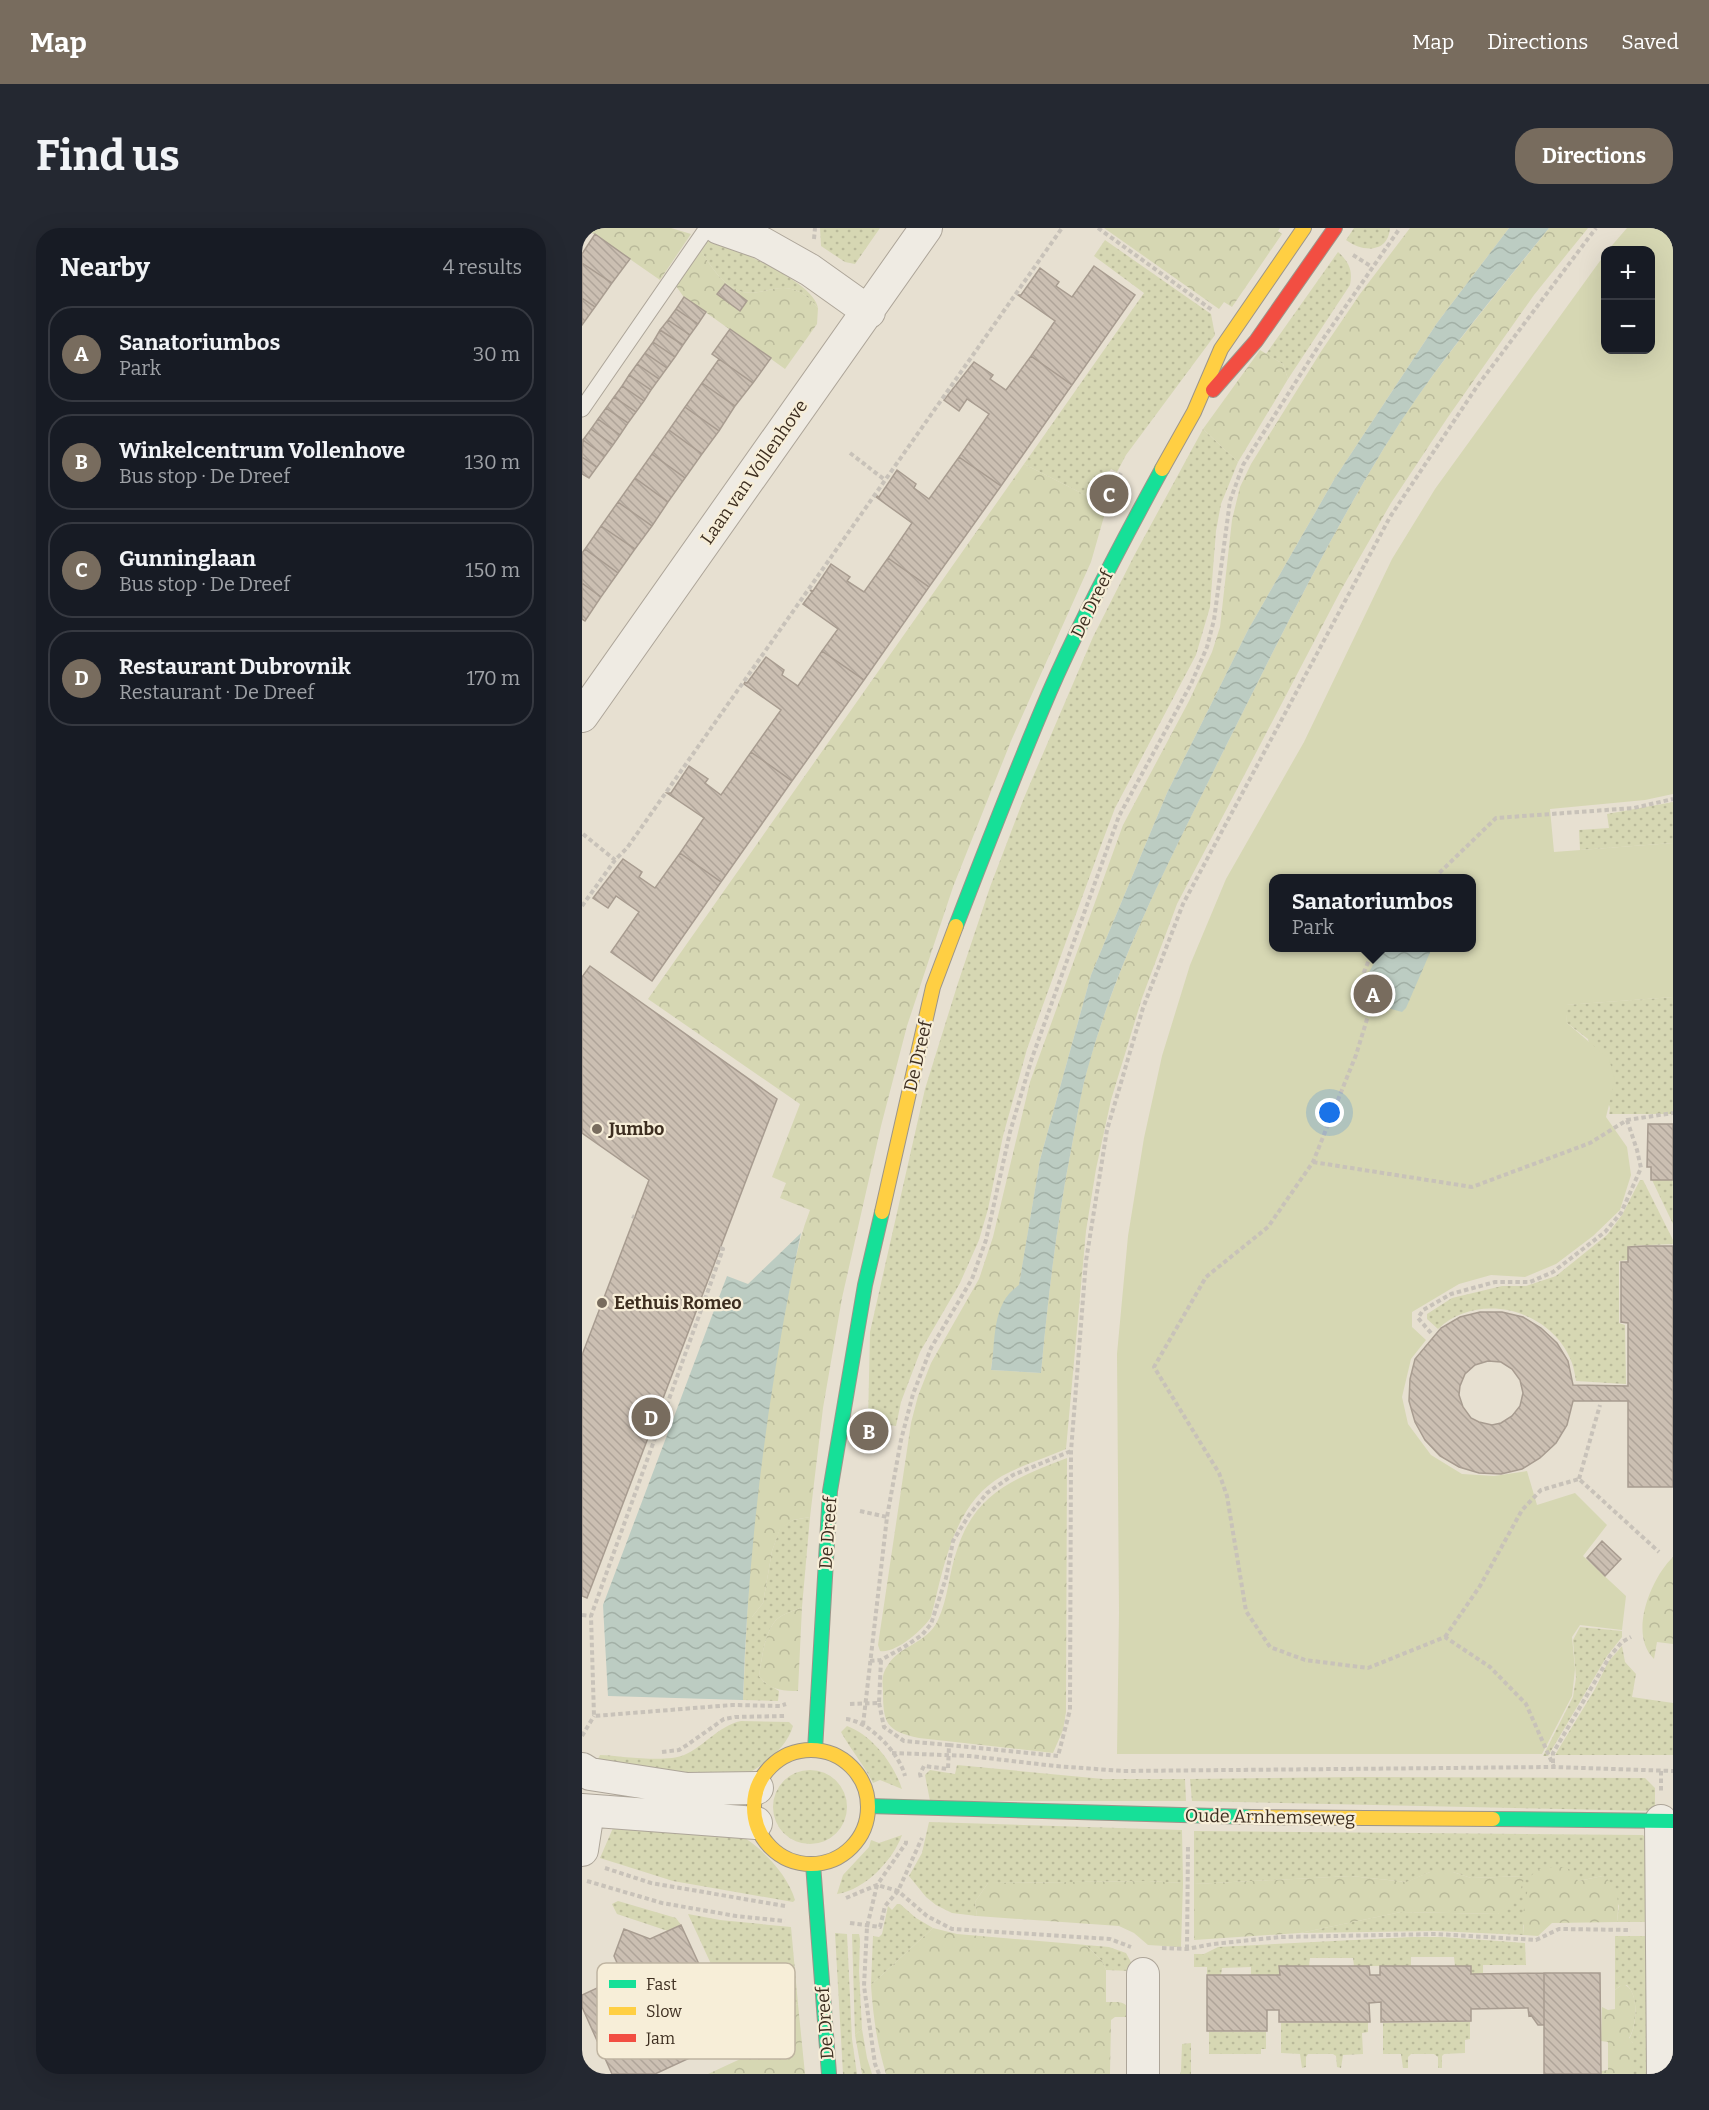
<!DOCTYPE html>
<meta charset="utf-8">
<style>
body{margin:0;font-family:Bitter,serif;background:#242831;color:#f1f3f6}
.controls{position:absolute;right:18px;top:18px;display:grid;overflow:hidden;border-radius:12px;box-shadow:0 6px 24px #0002}
.controls button{width:54px;height:54px;display:grid;place-items:center;padding:0;border:0;border-bottom:2px solid #363941;background:#171b24;color:#f1f3f6;font:30px sans-serif}
.you{position:absolute;left:748px;top:885px;width:21px;height:21px;margin:-15px;border:4px solid #fff;border-radius:50%;background:#1a73e8;box-shadow:0 0 0 9px #1a73e833}
.badge{display:grid;place-items:center;width:39px;height:39px;border-radius:50%;background:#786c5e;color:#fff;font-size:20px;font-weight:700}
.pin{position:absolute;translate:-50% -50%;border:3px solid #fff;box-shadow:0 2px 6px #0006}
.popup{position:absolute;left:687px;top:646px;width:207px;height:78px;box-sizing:border-box;display:grid;place-content:center;border-radius:12px;background:#171b24;filter:drop-shadow(0 2px 4px #0005);font-size:20px;white-space:nowrap;color:#9ea1a6}
.popup b{font-size:22px;color:#f1f3f6}
.popup::after{content:'';position:absolute;left:50%;top:100%;margin-left:-12px;border:12px solid transparent;border-top-color:#171b24}
.list{margin:0;padding:0;list-style:none}
h2{display:flex;justify-content:space-between;align-items:center;height:78px;margin:0;padding:0 24px;font-size:26px}
h2 small{font-size:20px;font-weight:400;color:#9ea1a6}
.list li{display:grid;grid-template-columns:39px 1fr auto;gap:18px;align-items:center;box-sizing:border-box;height:96px;margin:0 12px 12px;padding:0 12px;border:2px solid #363941;border-radius:24px}
.list b{display:block;font-size:22px;white-space:nowrap}
.list p{margin:0;font-size:20px;white-space:nowrap;color:#9ea1a6}
.list em{font-size:20px;font-style:normal;color:#9ea1a6}
.map{position:relative;flex:none;width:1091px;height:1846px;overflow:hidden;border-radius:24px}
header{display:flex;align-items:center;gap:36px;box-sizing:border-box;height:84px;padding:0 30px;background:#786c5e;color:#fff}
header strong{font-size:28px}
nav{display:flex;gap:33px;margin-inline-start:auto;font-size:21px}
.intro{display:flex;align-items:center;justify-content:space-between;box-sizing:border-box;height:144px;padding:0 36px}
h1{margin:0;font-size:42px}
.button{padding:15px 27px;border-radius:24px;background:#786c5e;color:#fff;font-size:21px;font-weight:700}
main{display:flex;gap:36px;padding:0 36px}
aside{flex:1;background:#171b24;border-radius:24px;box-shadow:0 6px 24px #0002}
.map>svg:first-child{display:block}
.grass{fill:url(#grass-dots)}
.forest{fill:url(#forest-crowns)}
.park{fill:#d6d7b3;fill-rule:evenodd}
.water{fill:url(#water-waves)}
.building{fill:url(#building-back-hatch);stroke:#a89c90;stroke-width:1.5;fill-rule:evenodd}
.lines{fill:none;stroke-linecap:round;stroke-linejoin:round}
.lane-casing{stroke:#ada599;stroke-width:17}
.street-casing{stroke:#ada599;stroke-width:34}
.fast-casing{stroke:#9c958a;stroke-width:16}
.slow-casing{stroke:#9c958a;stroke-width:16}
.jam-casing{stroke:#9c958a;stroke-width:16}
.path{stroke:#c8c2b9;stroke-width:4;stroke-dasharray:4.5 3;stroke-linecap:butt}
.lane{stroke:#efebe3;stroke-width:15}
.street{stroke:#efebe3;stroke-width:32}
.fast{stroke:#16e098;stroke-width:14}
.slow{stroke:#ffcf43;stroke-width:14}
.jam{stroke:#f24e42;stroke-width:14}
.poi-dot{fill:#786c5e;stroke:#f7eed8;stroke-width:2}
.labels{text-anchor:middle;dominant-baseline:central;stroke-width:4.5;stroke-linejoin:round;paint-order:stroke}
.street-label{font-size:18px;fill:#3d2e20;stroke:#f7eed8}
.poi-label{font-size:18px;font-weight:bold;fill:#3d2e20;stroke:#f7eed8;text-anchor:start}
.key{fill:#f7eed8;stroke:#bfb4a1;stroke-width:1.5}
.key-label{font-size:16px;fill:#3d2e20}
</style>
<header>
<strong>Map</strong>
<nav><a>Map</a><a>Directions</a><a>Saved</a></nav>
</header>
<div class="intro"><h1>Find us</h1><a class="button">Directions</a></div>
<main>
<aside>
<h2>Nearby<small>4 results</small></h2>
<ul class="list">
<li><span class="badge">A</span><div><b>Sanatoriumbos</b><p>Park</p></div><em>30 m</em></li>
<li><span class="badge">B</span><div><b>Winkelcentrum Vollenhove</b><p>Bus stop · De Dreef</p></div><em>130 m</em></li>
<li><span class="badge">C</span><div><b>Gunninglaan</b><p>Bus stop · De Dreef</p></div><em>150 m</em></li>
<li><span class="badge">D</span><div><b>Restaurant Dubrovnik</b><p>Restaurant · De Dreef</p></div><em>170 m</em></li>
</ul>
</aside>
<div class="map">
<svg width="1091" height="1846" viewBox="0 0 1091 1846">
<defs>
<pattern id="grass-dots" width="8" height="8" patternUnits="userSpaceOnUse" patternTransform="scale(1.5)"><rect width="8" height="8" fill="#d6d7b3"/><path d="M2 2h.1M6 6h.1" fill="none" stroke="#b9b99a" stroke-width="1.8" stroke-linecap="round"/></pattern>
<pattern id="forest-crowns" width="20" height="18" patternUnits="userSpaceOnUse" patternTransform="scale(1.5)"><rect width="20" height="18" fill="#d6d7b3"/><path d="M2 6a3 3 0 1 1 6 0M12 15a3 3 0 1 1 6 0" fill="none" stroke="#b9b99a"/></pattern>
<pattern id="water-waves" width="16" height="10" patternUnits="userSpaceOnUse" patternTransform="scale(1.5)"><rect width="16" height="10" fill="#bcccc2"/><path d="M0 5q4-4 8 0t8 0" fill="none" stroke="#a2b0a6"/></pattern>
<pattern id="building-back-hatch" width="6" height="6" patternUnits="userSpaceOnUse" patternTransform="scale(1.5)"><rect width="6" height="6" fill="#cbbfb2"/><path d="M-1 5l2 2M0 0l6 6M5-1l2 2" fill="none" stroke="#afa499"/></pattern>
</defs>
<rect width="100%" height="100%" fill="#e7e0d1"/>
<path class="grass" d="M238,0H298L273,36L263,34L239,18Z
M772,0H808C806,26 780,24 764,12Z
M126,11C151,20 232,53 236,80C203,39 180,76 153,61C137,52 129,38 119,23Z
M523,12L629,86L633,107L544,227L535,244L529,241L518,261L524,265L519,275L442,236L562,65L512,28Z
M756,24C767,34 771,42 768,57L706,151L701,136L684,126Z
M621,201L656,234L639,276L634,303L628,379L614,427L533,580L518,620L445,821L421,908L406,981L397,1012L378,1055L338,1124L319,1174L314,1198L286,1194L288,1104L343,861L376,755L408,659L442,570L511,409L553,326Z
M1091,574V615L998,622L997,602L1027,600L1025,586Z
M1091,769V886H1027L1028,880L1006,811L985,795L983,777Z
M1058,952H1061L1091,1012V1016L1046,1018V1032L1037,1033V1095L1043,1097L1044,1156L994,1153C993,1147 992,1141 990,1135C971,1082 897,1062 856,1101L845,1091V1086L870,1070L920,1058H944L974,1048L1025,1007L1040,987Z
M1070,952H1091V997V996Z
M228,1289L220,1379C212,1383 200,1386 194,1392C182,1406 180,1430 177,1448L182,1454L197,1463L196,1473L161,1472L165,1389H170L181,1375L190,1323L198,1300L211,1292Z
M998,1399L1040,1403V1409L1025,1428L966,1528H961L991,1469L994,1450L991,1412Z
M1040,1418L1043,1434L1054,1446L1050,1469L1091,1475V1527H973L1013,1461L1026,1434Z
M159,1493L207,1494L211,1498C204,1523 173,1544 150,1553L15,1533L18,1527C40,1528 83,1535 102,1527C123,1518 136,1498 159,1493Z
M265,1498C290,1507 312,1536 320,1561L298,1552L291,1555C282,1537 269,1522 259,1504Z
M375,1537L521,1551H603L604,1573H348L343,1547L348,1542L373,1546Z
M191 1579a37 37 0 1 1 74 0a37 37 0 1 1-74 0Z
M775,1549L1063,1550L1073,1560V1583L610,1573L608,1551Z
M347,1594L600,1602L601,1655L566,1653L406,1655L393,1674L395,1688L370,1685L354,1677L344,1669L327,1648L340,1625Z
M31,1600L156,1606C179,1618 206,1647 213,1672L211,1674L91,1653L18,1630Z
M612,1603L1061,1607L1066,1612V1694H1035L1037,1678L1021,1648L996,1653L941,1697L942,1707L854,1703L718,1705L819,1684L916,1686L942,1648L889,1650L871,1644H848L825,1654L769,1648L612,1656Z
M320,1607C311,1632 283,1662 255,1666L261,1647L287,1619L289,1612L297,1615Z
M36,1673L94,1690L99,1697L86,1703L35,1686L30,1676Z
M315,1676H318L334,1690L351,1700L289,1757L291,1708L297,1709L300,1706L306,1678L310,1682Z
M106,1686L138,1692L209,1699L216,1776L173,1797L151,1749L141,1753L133,1735L129,1736Z
M253,1705L265,1706L270,1811L275,1846H261Z
M270,1706H277L278,1711L277,1743L280,1801L273,1807Z
M1033,1708H1066V1846H1051V1815L1047,1811C1055,1797 1057,1769 1045,1757L1038,1758L1033,1762Z
M830,1709H861L943,1715L944,1737H901V1745L889,1746V1738H873L872,1729H829V1738H772L771,1730H728L727,1738H698V1747L669,1748V1739L640,1740L639,1747H625V1739H612V1726H622L636,1719Z
M504,1717L527,1719L544,1725L550,1736V1743L524,1742L520,1733Z
M786,1794V1804L780,1805L781,1826L761,1827L759,1840L755,1839L754,1828L751,1826H726L724,1829V1839L720,1840L718,1826L699,1825V1795Z
M888,1794V1811L883,1812V1825L862,1826L860,1828V1840H856V1829L852,1826H829L826,1829V1840H821L819,1826H801V1795Z
M627,1804H684V1821H679V1826H627Z
M609,1815V1846H598L599,1843L600,1816Z"/>
<path class="forest" d="M3,0H89L109,6L78,52Z
M522,0H698L696,3L700,6L650,79L642,74L637,81Z
M828,0H927L855,95L753,250L666,402L585,565L509,747L458,932L437,1058L433,1060L415,1095L409,1142L459,1145C466,1068 475,992 490,917C495,890 499,862 507,835C537,730 587,633 635,536C688,430 740,322 802,220C850,141 911,71 967,0H1006L952,67L866,189L809,275L759,362L595,676L560,770L529,872L514,941L504,1003L484,1221C463,1230 440,1237 420,1248C371,1276 362,1339 349,1389C341,1402 313,1426 298,1423L296,1417L329,1195L336,1168L349,1135L397,1051L411,1009L448,854L541,597L607,473L630,424L638,399L650,292L658,259L669,236L740,122L778,66Z
M119,23C129,38 137,52 153,61C180,76 203,39 236,80L235,96L203,141L101,68L94,58Z
M678,122L701,136L706,151L656,234L621,201Z
M442,236L525,278L509,334L429,513L371,659L325,798L299,898L260,1070L241,1180L228,1289L211,1292L198,1301L190,1323L181,1375L170,1389H165C170,1290 182,1190 201,1093C209,1055 214,1018 228,982L198,970L204,955L190,949L218,876L66,771Z
M485,1230L484,1484L481,1502L471,1525L337,1510C304,1503 301,1495 301,1463C300,1453 300,1445 306,1437C318,1417 345,1416 356,1392C366,1371 367,1344 375,1322C393,1264 434,1250 485,1230Z
M1091,1329V1416L1075,1414L1072,1431C1046,1406 1069,1350 1091,1329Z
M220,1379L216,1463C201,1463 187,1462 177,1448C180,1430 182,1406 194,1392C200,1386 212,1383 220,1379Z
M980,1639L990,1642L996,1653L1021,1648C1038,1659 1037,1676 1035,1694L970,1695L956,1708L942,1707L941,1686L948,1649L956,1641Z
M848,1644H871L889,1650L943,1648L938,1663L916,1686L819,1684L718,1705L612,1712V1656L769,1648L824,1654Z
M566,1653L601,1655L599,1719L566,1717L552,1705L537,1698L395,1688L393,1674L406,1655Z
M351,1700L375,1706L504,1717L520,1733L524,1742V1774C541,1774 544,1772 550,1789H533L529,1792L528,1846H304C295,1816 291,1788 289,1757Z
M1041,1756C1058,1761 1055,1798 1047,1810L1051,1815V1846H1019V1843L1026,1842V1814L1019,1813L1020,1779L1026,1782L1033,1781V1762Z
M216,1776L223,1846H126L184,1819L173,1797Z
M280,1801L285,1830L290,1846H280L273,1807Z"/>
<path class="park" d="M1045,0H1091V566L1063,572L968,581L972,624L1091,615V769L984,777L985,795L1027,831L1033,852L1024,889L1045,919L1049,947L1038,982L1011,1008L974,1036L943,1049L909,1047L877,1056L830,1084V1099L844,1112L829,1131L820,1169L826,1196L849,1227L880,1246L912,1248L945,1243L955,1277L993,1265L1025,1297L1001,1328L1044,1368L1040,1402L998,1397L990,1409L993,1441L990,1468L960,1526H535L537,1384L535,1126L546,1008L562,910L580,828L608,737L644,651L722,514L810,331L853,261L1023,26V122H1068V22H1026ZM692,650H890V720H692Z"/>
<path class="water" d="M927,0H967C910,71 850,141 802,220C740,322 688,430 635,536C587,634 536,731 507,836C499,862 495,890 490,917C475,992 466,1069 459,1145L409,1142C414,1113 409,1075 437,1057L458,932L509,747L585,565L666,402L753,250L855,95Z
M800,720H850L824,780L820,784L791,776L787,770L788,760L783,752Z
M219,1005C186,1159 166,1315 161,1472L26,1468L21,1377L145,1048L166,1056Z"/>
<path class="building" d="M13,6L48,31L30,55L0,35V26Z
M0,35L30,55L13,79L0,70Z
M512,38L553,67L490,157L449,128L473,93L436,67H439L458,40L477,54L474,58L490,69Z
M143,56L165,73L158,83L135,66Z
M102,69L124,84L116,96L94,81Z
M0,70L13,79L0,97Z
M94,81L116,96L108,107L86,92Z
M86,92L108,107L101,117L78,102Z
M148,101L189,130L171,155L130,126Z
M78,102L101,117L93,129L71,114Z
M71,114L93,129L85,140L63,125Z
M63,125L85,140L77,151L55,136Z
M449,128L490,157L419,258L377,229L407,186L385,171L377,183L362,172L392,134L411,147L408,151L424,162Z
M137,131L171,155L153,178L120,155Z
M55,136L77,151L69,162L47,147Z
M47,147L69,162L62,173L40,158Z
M120,155L153,178L137,203L103,179Z
M40,158L62,173L54,184L32,169Z
M32,169L54,184L46,195L24,180Z
M103,179L137,203L120,226L87,202Z
M24,180L46,195L38,207L16,191Z
M16,191L38,207L31,217L9,201Z
M9,201L31,217L23,228L1,212Z
M87,202L120,226L103,250L70,226Z
M1,212L23,228L15,239L0,229Z
M70,226L103,250L86,274L53,250Z
M0,229L15,239L7,250L0,246Z
M377,229L419,258L347,359L306,330L330,295L294,269L295,268L297,269L315,242L334,256L332,260L347,271Z
M53,250L86,274L70,298L36,274Z
M36,274L70,298L53,321L19,298Z
M19,298L53,321L36,345L3,321Z
M3,321L36,345L19,369L0,355V325Z
M306,330L347,359L282,452L240,423L256,401L221,376L230,364L228,362L231,363L249,336L268,349L265,353L282,364Z
M0,355L19,369L3,393L0,391Z
M240,423L282,452L210,553L169,524L199,482L162,456L163,454L165,455L184,429L202,442L200,447L216,458Z
M169,524L210,553L139,654L98,625L122,590L85,565H89L107,538L126,551L123,555L139,567Z
M98,625L139,654L70,753L29,724L57,684L34,668L26,680L11,670L41,631L60,644L57,649L73,660Z
M8,738L195,871L5,1370L0,1368V1127L67,952L0,905V749Z
M1066,896H1091V952H1069V939H1065Z
M1064,1018H1091V1259H1046V1173H991L985,1197L974,1215L958,1230L940,1241L919,1246L897,1245L877,1239L858,1228L843,1212L833,1194L827,1173L828,1151L833,1131L859,1100L878,1089L898,1084H920L941,1089L959,1100L975,1115L986,1133L991,1157L1046,1158V1095L1039,1094V1034H1046V1019ZM906,1133L919,1134L930,1141L938,1152L941,1165L938,1178L930,1188L919,1195L910,1197L897,1194L889,1190L881,1179L877,1167L878,1158L883,1146L893,1137Z
M1020,1313L1039,1331L1023,1348L1005,1330Z
M99,1697L151,1810L73,1846H30L0,1779V1767L41,1748L32,1728L42,1701L68,1711Z
M697,1738H787L788,1747H798V1738H889V1746L962,1745V1797H956L949,1787L947,1788L946,1780L889,1781V1793L799,1794V1774L787,1775L788,1794H697V1782H685V1803H625V1747H698Z
M962,1745H1018L1019,1846H962Z"/>
<g class="lines">
<g class="lane-casing">
<path id="lane" d="M0,181L125,0"/>
</g>
<g class="street-casing">
<path id="street" d="M137,0L180,15L228,42L287,84
M0,488L344,0
M0,1541L8,1546L105,1561L175,1560
M0,1582L174,1595
M1079,1593L1081,1846
M0,1622L6,1583
M561,1746V1846"/>
</g>
<g class="fast-casing">
<path id="fast" d="M374,698C404,620 434,542 467,465C500,389 540,314 580,241
M233,1522L248,1263L283,1057L300,984
M286,1578L669,1589
M911,1591L1091,1593
M231,1636L247,1846"/>
</g>
<g class="slow-casing">
<path id="slow" d="M580,241L612,184L639,121L722,0
M300,984L351,759L374,698
M172 1579a57 57 0 1 1 114 0a57 57 0 1 1-114 0Z
M669,1589L911,1591"/>
</g>
<g class="jam-casing">
<path id="jam" d="M631,162L674,113L753,0"/>
</g>
<path class="path" d="M516,0L630,82
M232,11L233,0
M771,27L790,39
M268,225L303,252
M527,266L539,245
M1,606L33,632
M852,650L914,590L1052,580L1091,571
M0,678L33,632L45,620L480,0
M792,720L777,756L786,788L774,827L731,934L686,999L624,1049L572,1139L637,1245L645,1268L664,1383L688,1419L723,1432L786,1440L863,1409L908,1439L944,1476L972,1539
M731,934L890,959L1008,915L1045,892L1091,885
M50,988L52,989
M138,1020L141,1021L9,1388L12,1488L150,1477L198,1478L204,1476
M849,1105L836,1090L841,1082L869,1066L913,1054H948L971,1044L1023,1004L1039,985L1059,940L1055,922L1045,892
M997,1251L1018,1177
M278,1283L305,1289
M0,1387L9,1388
M863,1409L898,1358L940,1282L959,1262L997,1251L1077,1324
M288,1433L299,1432L322,1419L340,1407L349,1396L364,1350L371,1313L387,1287L405,1265L431,1247L489,1223
M297,1475L302,1499L322,1513L367,1517L366,1541L342,1538L338,1546L339,1550
M268,1476L297,1475L299,1432
M264,1491C287,1493 318,1526 323,1548
M281,1497L305,1289L319,1212L331,1166L349,1120L390,1051L404,1012L428,904L450,830L537,588L609,456L625,419L632,392L648,273L661,237L741,111L818,0
M0,1508L12,1488
M367,1517L476,1528L488,1482L489,1223L504,1033L525,902L561,780L601,676L808,289L896,157L1014,0
M80,1524L97,1522L105,1517L142,1491L153,1489L203,1488
M310,1525L388,1528L473,1538L541,1543L972,1539L1091,1543
M971,1535V1525L1028,1428L1040,1414L1049,1409
M1079,1543V1563
M23,1640L69,1655L203,1678
M5,1653L80,1675L154,1688L203,1693
M264,1670L295,1657L324,1615V1611
M268,1695L298,1699L303,1678L316,1663L340,1610
M580,1720L605,1721L631,1716L699,1709L854,1706L954,1712L977,1701L1049,1702
M605,1721L606,1617
M297,1846L293,1836L282,1758L285,1699L295,1657L316,1663L345,1688L370,1701L528,1711L549,1719"/>
<use href="#lane" class="lane"/>
<use href="#street" class="street"/>
<use href="#fast" class="fast"/>
<use href="#slow" class="slow"/>
<use href="#jam" class="jam"/>
</g>
<g class="poi-dot">
<circle cx="15" cy="901" r="6"/>
<circle cx="20" cy="1075" r="6"/>
</g>
<g class="labels">
<g class="street-label">
<text transform="translate(172 244) rotate(-55)">Laan van Vollenhove</text>
<text transform="translate(510 376) rotate(-64)">De Dreef</text>
<text transform="translate(336 828) rotate(-77)">De Dreef</text>
<text transform="translate(246 1305) rotate(-86)">De Dreef</text>
<text transform="translate(688 1589) rotate(1)">Oude Arnhemseweg</text>
<text transform="translate(243 1795) rotate(-94)">De Dreef</text>
</g>
<g class="poi-label">
<text x="27" y="901">Jumbo</text>
<text x="32" y="1075">Eethuis Romeo</text>
</g>
</g>
<rect x="15" y="1735" width="198" height="96" rx="9" class="key"/>
<rect x="27" y="1752" width="27" height="8" fill="#16e098"/>
<rect x="27" y="1779" width="27" height="8" fill="#ffcf43"/>
<rect x="27" y="1806" width="27" height="8" fill="#f24e42"/>
<g class="key-label">
<text x="64" y="1762">Fast</text>
<text x="64" y="1789">Slow</text>
<text x="64" y="1816">Jam</text>
</g>
</svg>
<div class="controls">
<button>+</button>
<button>−</button>
</div>
<div class="you"></div>
<div class="pin badge" style="left:791px;top:766px">A</div>
<div class="popup"><b>Sanatoriumbos</b>Park</div>
<div class="pin badge" style="left:287px;top:1203px">B</div>
<div class="pin badge" style="left:527px;top:266px">C</div>
<div class="pin badge" style="left:69px;top:1189px">D</div>
</div>
</main>
